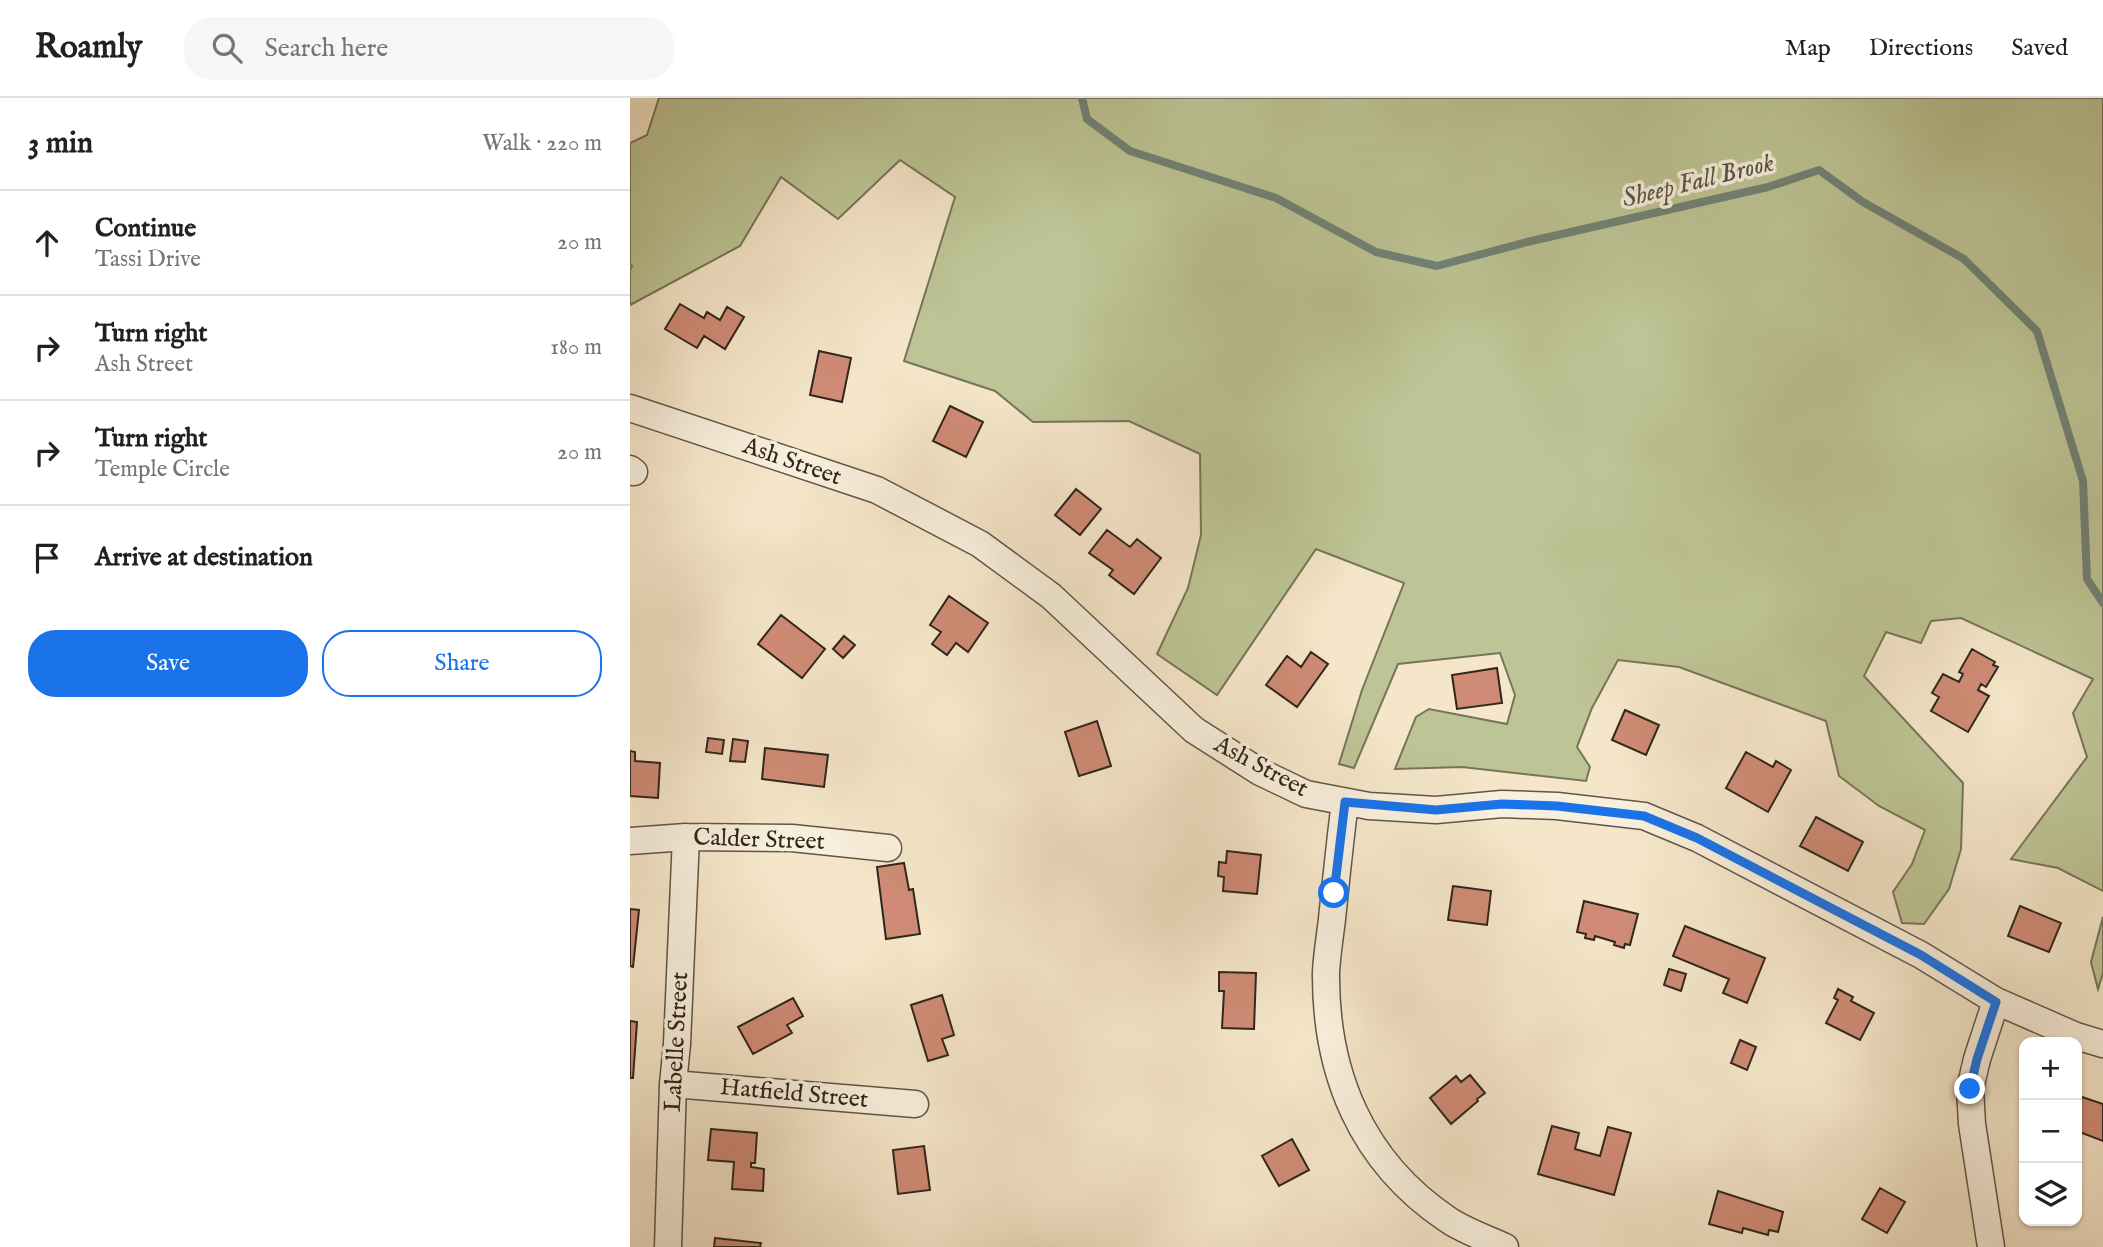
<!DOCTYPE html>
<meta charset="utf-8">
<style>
body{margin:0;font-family:"IM FELL English",serif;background:#f6f6f6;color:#202124}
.controls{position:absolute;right:21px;bottom:21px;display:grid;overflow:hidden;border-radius:14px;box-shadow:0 2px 5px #0004}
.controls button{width:63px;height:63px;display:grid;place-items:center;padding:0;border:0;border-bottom:2px solid #e0e0e0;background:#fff;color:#202124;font:35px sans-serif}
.stop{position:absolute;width:21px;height:21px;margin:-16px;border:5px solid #1a73e8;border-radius:50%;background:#fff}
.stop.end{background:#1a73e8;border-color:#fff;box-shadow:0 2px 7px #0008}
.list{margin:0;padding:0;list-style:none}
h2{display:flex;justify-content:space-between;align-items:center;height:91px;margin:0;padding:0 28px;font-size:30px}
h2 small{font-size:23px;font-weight:400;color:#757577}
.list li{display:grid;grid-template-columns:46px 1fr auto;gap:21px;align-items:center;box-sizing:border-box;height:105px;padding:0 28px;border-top:2px solid #e0e0e0}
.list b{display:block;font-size:26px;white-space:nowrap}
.list p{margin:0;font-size:23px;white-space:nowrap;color:#757577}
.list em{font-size:23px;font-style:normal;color:#757577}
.actions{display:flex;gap:14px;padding:21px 28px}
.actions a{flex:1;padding:16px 0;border:2px solid #1a73e8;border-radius:28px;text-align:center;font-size:24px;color:#1a73e8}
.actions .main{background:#1a73e8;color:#fff}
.icon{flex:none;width:38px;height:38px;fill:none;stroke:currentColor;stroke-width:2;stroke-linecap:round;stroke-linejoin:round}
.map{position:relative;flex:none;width:1473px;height:1149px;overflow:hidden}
header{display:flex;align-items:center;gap:42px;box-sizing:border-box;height:98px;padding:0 35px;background:#fff;border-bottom:2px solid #e0e0e0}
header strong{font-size:33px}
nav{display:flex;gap:38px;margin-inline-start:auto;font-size:24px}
.search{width:490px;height:63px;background:#f6f6f6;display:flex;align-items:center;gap:18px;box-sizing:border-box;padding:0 24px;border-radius:28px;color:#757577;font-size:26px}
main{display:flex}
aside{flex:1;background:#fff}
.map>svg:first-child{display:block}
.green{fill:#bdc495;stroke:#767559;stroke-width:2}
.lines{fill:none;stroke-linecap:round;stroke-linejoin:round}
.stream{stroke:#718275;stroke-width:8}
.building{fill:#cf8b76;stroke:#30261d;stroke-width:2}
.minor-casing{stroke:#615648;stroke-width:29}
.minor{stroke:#f8efdc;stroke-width:26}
.route{stroke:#1a73e8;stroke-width:9}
.labels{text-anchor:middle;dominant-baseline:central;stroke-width:7;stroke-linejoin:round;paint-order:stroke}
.street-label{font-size:24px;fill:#30261d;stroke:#f8efdc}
.water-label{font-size:26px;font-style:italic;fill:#515449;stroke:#f8efdc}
</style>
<header>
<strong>Roamly</strong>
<div class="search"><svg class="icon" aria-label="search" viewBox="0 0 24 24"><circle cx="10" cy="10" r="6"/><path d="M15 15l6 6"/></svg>Search here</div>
<nav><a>Map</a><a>Directions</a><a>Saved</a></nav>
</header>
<main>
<aside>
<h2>3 min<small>Walk · 220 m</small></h2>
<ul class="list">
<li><svg class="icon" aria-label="ahead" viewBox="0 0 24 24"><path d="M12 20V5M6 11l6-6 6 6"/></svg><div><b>Continue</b><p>Tassi Drive</p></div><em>20 m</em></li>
<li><svg class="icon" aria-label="right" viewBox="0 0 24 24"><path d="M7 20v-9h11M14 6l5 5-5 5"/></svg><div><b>Turn right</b><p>Ash Street</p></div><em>180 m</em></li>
<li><svg class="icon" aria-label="right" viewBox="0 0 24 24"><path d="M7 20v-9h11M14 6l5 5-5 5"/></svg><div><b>Turn right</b><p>Temple Circle</p></div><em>20 m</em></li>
<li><svg class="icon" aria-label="arrive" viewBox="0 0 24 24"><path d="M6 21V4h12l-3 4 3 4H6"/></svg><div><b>Arrive at destination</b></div></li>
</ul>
<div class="actions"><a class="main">Save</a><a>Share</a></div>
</aside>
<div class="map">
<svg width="1473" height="1149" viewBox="0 0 1473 1149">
<rect width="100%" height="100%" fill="#f5e6c9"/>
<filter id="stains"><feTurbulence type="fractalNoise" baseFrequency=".00286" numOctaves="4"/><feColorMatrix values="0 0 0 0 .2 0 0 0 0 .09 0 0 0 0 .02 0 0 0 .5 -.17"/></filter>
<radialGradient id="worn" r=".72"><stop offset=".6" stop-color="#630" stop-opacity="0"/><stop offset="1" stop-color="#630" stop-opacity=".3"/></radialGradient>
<path class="green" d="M29,0H1473V793L1428,770L1381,761L1457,659L1443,615L1463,581L1331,520L1301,523L1291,545L1256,534L1234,578L1333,685L1331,751L1319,791L1294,826L1272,825L1263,794L1282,766L1295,732L1249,708L1209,678L1196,623L1049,569L988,562L962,610L947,649L960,669L956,683L832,669L765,671L786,619L799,611L877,626L885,597L870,555L768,566L724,670L709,666L732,592L774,485L686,451L587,597L527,556L558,490L571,437L570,356L499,323L403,324L365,293L274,263L325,99L270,62L208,121L151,79L110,148L0,207V172L2,168L0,166V45L17,37Z
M1473,819V875L1468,891L1461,864Z"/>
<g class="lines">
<path class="stream" d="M452,0L457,21L500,53L646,100L746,154L807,168L897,144L1138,89L1189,72L1233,104L1334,161L1407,233L1453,383L1457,481L1473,505"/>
</g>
<path class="building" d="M50,206L74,220L77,214L90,222L97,209L114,219L95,251L74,238L67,250L35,231Z
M189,253L221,260L212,304L180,297Z
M320,308L353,324L336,359L303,343Z
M446,391L471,411L450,437L425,417Z
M477,432L500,449L507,441L531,460L504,496L479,477L483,472L459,455Z
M319,498L358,525L338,554L326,545L317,557L302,546L311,534L300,527Z
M151,517L195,551L172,580L128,546Z
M214,538L225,547L213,560L203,551Z
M1342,551L1365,564L1363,567L1368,569L1356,589L1351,586L1348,592L1359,598L1338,634L1301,613L1309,599L1302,595L1313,576L1329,584L1333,576L1329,574Z
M681,554L698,566L667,609L636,587L657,558L671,569Z
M867,570L872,605L827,611L822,577Z
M995,612L1029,627L1016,657L982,642Z
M467,623L481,668L449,678L435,634Z
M78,640L94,642L92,656L76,654Z
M103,641L118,643L115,664L100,663Z
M135,650L198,657L194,689L132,681Z
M0,653L5,654V663L30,665L28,700L0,698Z
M1116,654L1143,669L1146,663L1161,672L1138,714L1096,690Z
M1186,719L1233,744L1218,773L1170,748Z
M597,753L631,757L627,796L593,793L594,779L588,778L589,764L596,765Z
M274,765L279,792L283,791L290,836L256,841L247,769Z
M823,788L861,793L857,827L818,822Z
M954,803L1008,816L1000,847L995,846L994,850L984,847L985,844L965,838L964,842L955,840L956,836L947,834Z
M1390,808L1431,825L1419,854L1378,838Z
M0,811L9,812L3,869L0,868Z
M1055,828L1135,860L1117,905L1093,895L1099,881L1043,858Z
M1039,871L1056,876L1051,893L1034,887Z
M589,874L626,875L624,931L592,930L594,893H589Z
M1208,891L1223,899L1221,903L1244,915L1230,942L1196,925L1208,902L1204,900Z
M312,897L324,937L312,941L318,957L298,963L281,907Z
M163,900L173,918L157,927L162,935L123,956L108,929Z
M0,923L7,924L3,980H0Z
M1110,942L1126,949L1117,972L1101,965Z
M840,977L855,995L847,1001L848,1003L821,1026L800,1000L826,978L831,984Z
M1452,999L1473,1006V1043L1447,1033V1015Z
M922,1028L949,1035L945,1051L970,1058L978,1029L1001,1035L984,1097L908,1076Z
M81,1031L127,1035L125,1065H121V1069L134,1071L133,1093L102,1091L104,1064L78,1062Z
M662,1041L679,1072L649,1088L632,1058Z
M294,1048L300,1092L268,1096L263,1052Z
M1250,1090L1275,1104L1257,1135L1232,1121Z
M1088,1093L1153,1114L1148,1134L1139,1132L1138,1137L1113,1130L1112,1135L1079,1126Z
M85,1140L131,1145L130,1149H84Z"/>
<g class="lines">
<g class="minor-casing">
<path id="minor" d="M0,310L247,392L350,446L421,498L564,632L630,674L676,696L739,708L806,712L872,706L927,708L1014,718L1067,740L1291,857L1366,903L1446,938L1473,946
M0,371L4,374
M715,704C710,743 706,782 702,821C700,838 697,856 696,874C695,975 731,1063 817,1121C834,1133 856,1140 875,1149
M0,743L56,739L162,740L258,750
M43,986L285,1006
M38,1149L43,986L47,946L56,739
M1361,1149L1342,1026L1340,991L1347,961L1366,903"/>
</g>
<use href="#minor" class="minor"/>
</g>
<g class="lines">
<path class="route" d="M704,795L715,704L806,712L872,706L927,708L1014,718L1067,740L1291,857L1366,904L1347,961L1340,991"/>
</g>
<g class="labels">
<g class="street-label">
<text transform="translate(162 364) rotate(19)">Ash Street</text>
<text transform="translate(631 669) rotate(28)">Ash Street</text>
<text transform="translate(129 742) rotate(2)">Calder Street</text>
<text transform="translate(47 944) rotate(-87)">Labelle Street</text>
<text transform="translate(164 996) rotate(5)">Hatfield Street</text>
</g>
<g class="water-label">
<text transform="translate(1068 83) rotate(-14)">Sheep Fall Brook</text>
</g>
</g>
<rect width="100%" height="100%" filter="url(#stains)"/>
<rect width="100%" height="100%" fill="url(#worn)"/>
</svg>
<div class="controls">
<button>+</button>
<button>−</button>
<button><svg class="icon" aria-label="layers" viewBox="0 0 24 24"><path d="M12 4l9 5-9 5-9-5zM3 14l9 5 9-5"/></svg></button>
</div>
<div class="stop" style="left:704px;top:795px"></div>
<div class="stop end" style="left:1340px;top:991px"></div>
</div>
</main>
